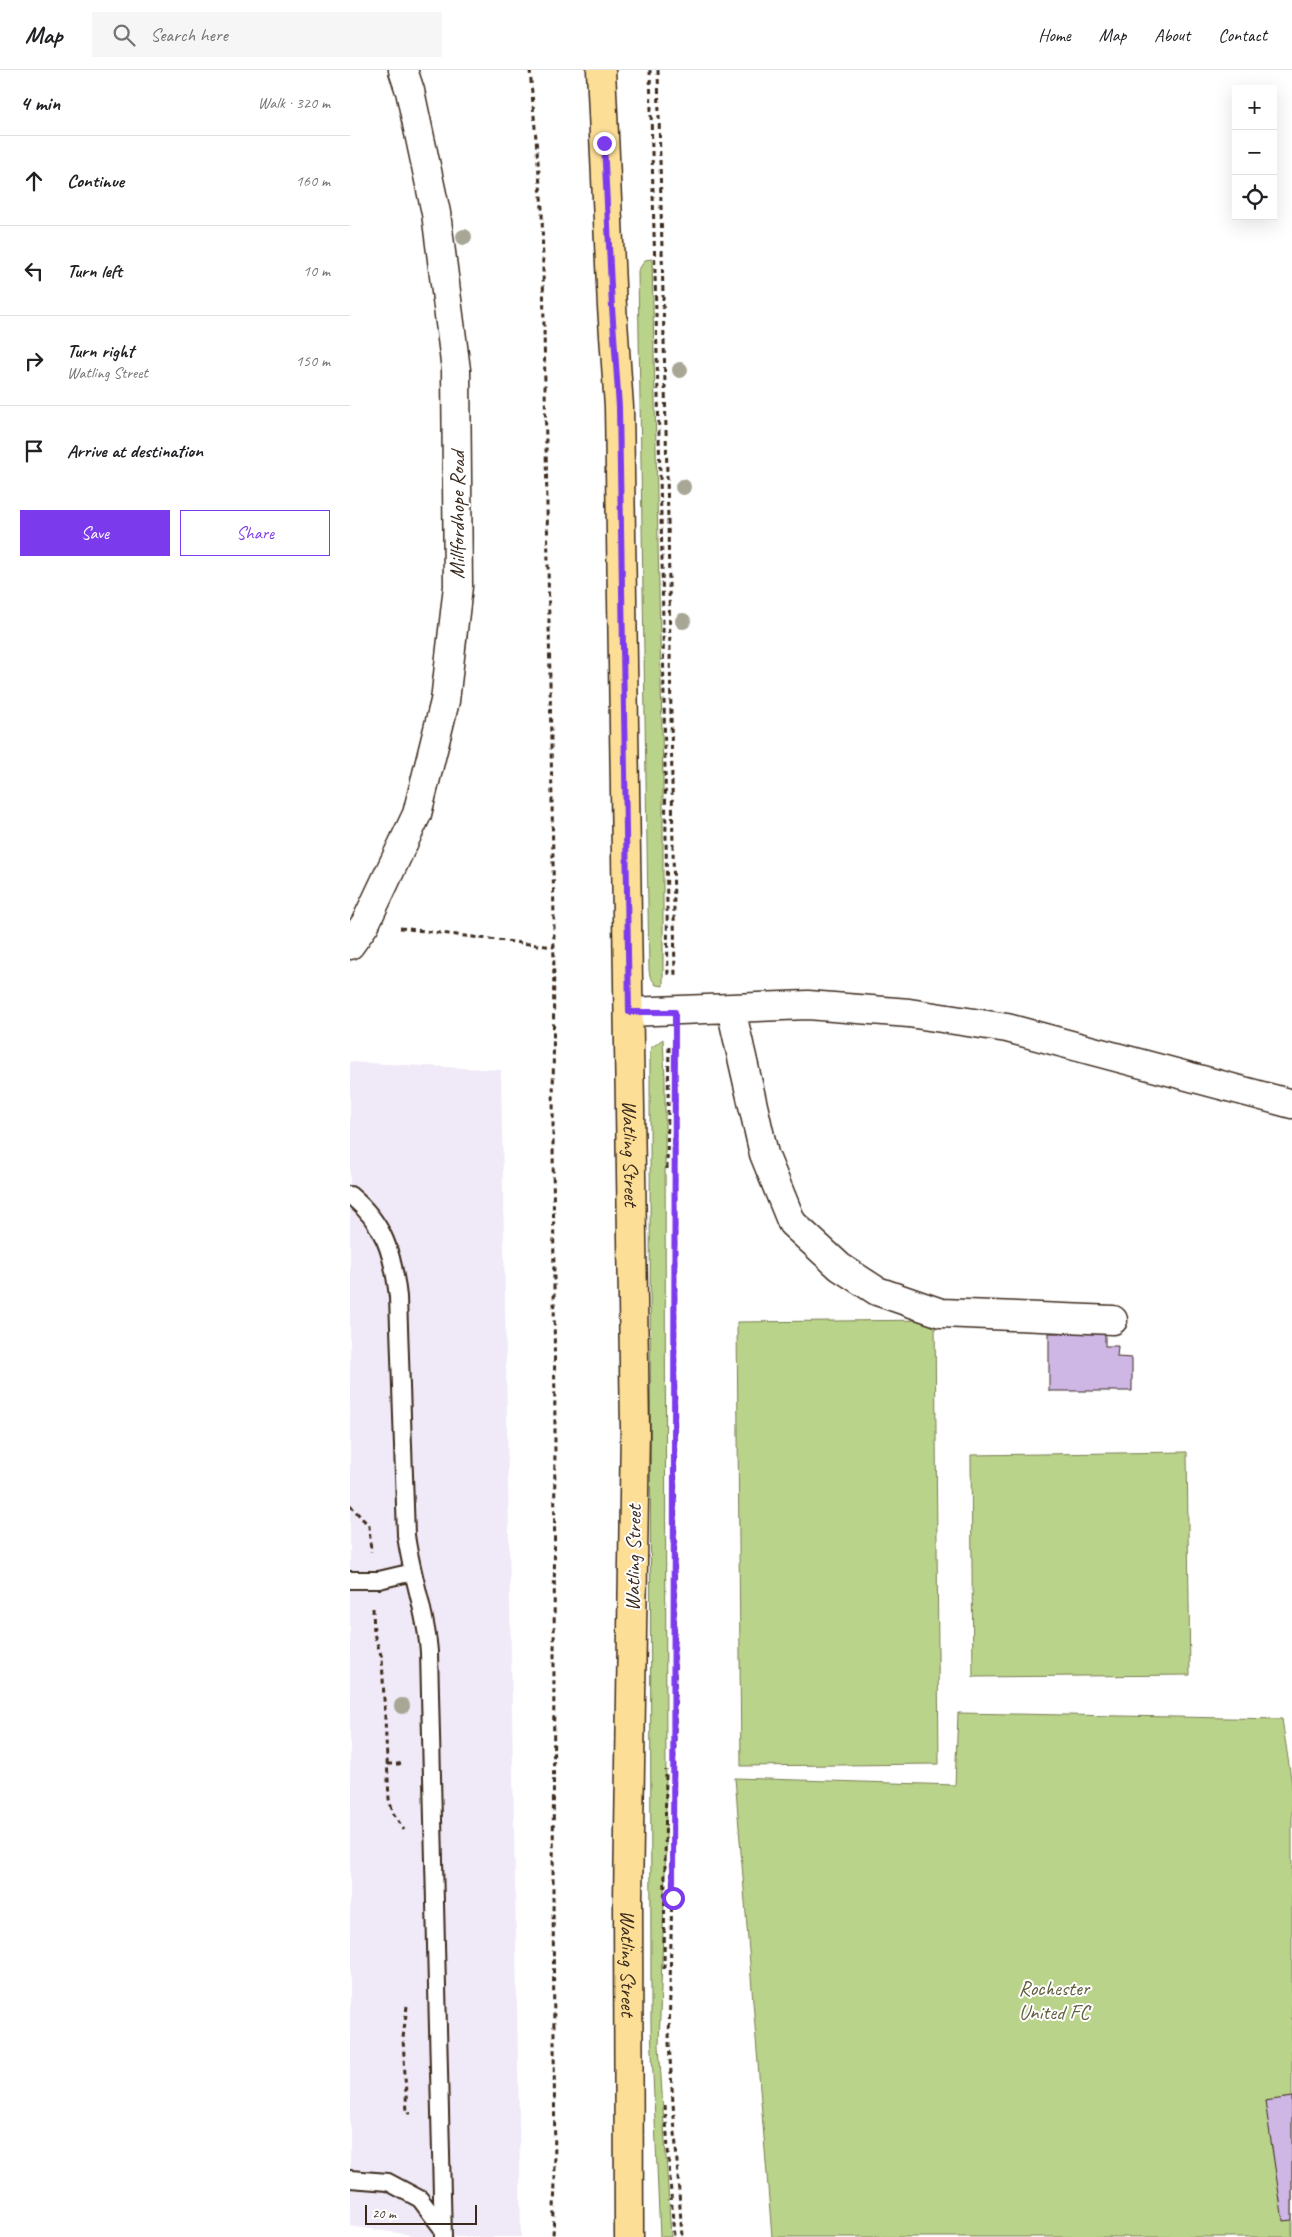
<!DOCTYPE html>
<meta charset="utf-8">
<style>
body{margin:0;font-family:Caveat,sans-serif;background:#f6f6f6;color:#202124}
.controls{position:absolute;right:15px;top:15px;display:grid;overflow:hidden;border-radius:0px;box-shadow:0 5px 20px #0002}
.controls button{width:45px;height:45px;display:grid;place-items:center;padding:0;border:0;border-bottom:1px solid #e0e0e0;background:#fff;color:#202124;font:25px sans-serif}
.scale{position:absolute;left:15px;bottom:12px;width:112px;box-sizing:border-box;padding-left:5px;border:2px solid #3b2a1e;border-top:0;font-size:14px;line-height:18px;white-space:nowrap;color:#3b2a1e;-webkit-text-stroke:4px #fff;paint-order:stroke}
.stop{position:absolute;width:15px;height:15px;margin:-11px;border:4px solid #7c3aed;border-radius:50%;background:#fff}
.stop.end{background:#7c3aed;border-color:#fff;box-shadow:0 1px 5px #0008}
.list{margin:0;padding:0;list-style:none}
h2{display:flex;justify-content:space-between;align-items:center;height:65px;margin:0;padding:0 20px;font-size:21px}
h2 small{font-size:16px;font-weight:400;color:#757577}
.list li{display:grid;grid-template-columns:32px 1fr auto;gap:15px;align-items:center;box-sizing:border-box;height:90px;padding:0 20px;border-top:1px solid #e0e0e0}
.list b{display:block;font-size:19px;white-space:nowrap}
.list p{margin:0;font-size:16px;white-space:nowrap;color:#757577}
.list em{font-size:16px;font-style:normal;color:#757577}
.actions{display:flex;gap:10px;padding:15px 20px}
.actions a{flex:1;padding:11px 0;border:1px solid #7c3aed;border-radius:0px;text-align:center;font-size:18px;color:#7c3aed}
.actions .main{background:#7c3aed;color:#fff}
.icon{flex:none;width:28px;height:28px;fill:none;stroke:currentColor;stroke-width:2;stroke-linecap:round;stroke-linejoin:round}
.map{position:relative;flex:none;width:942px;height:2167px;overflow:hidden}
header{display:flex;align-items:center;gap:30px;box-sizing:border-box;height:70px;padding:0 25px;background:#fff;border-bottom:1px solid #e0e0e0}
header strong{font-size:24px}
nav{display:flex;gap:28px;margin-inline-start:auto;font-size:18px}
.search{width:350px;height:45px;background:#f6f6f6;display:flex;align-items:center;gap:12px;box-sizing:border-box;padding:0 18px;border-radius:0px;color:#757577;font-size:19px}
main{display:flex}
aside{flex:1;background:#fff}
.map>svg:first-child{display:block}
.built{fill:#f0e9f7}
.green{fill:#bad38a;stroke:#7a7e54}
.building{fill:#ceb6e5;stroke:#3b2a1e}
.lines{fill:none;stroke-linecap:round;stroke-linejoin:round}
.lane-casing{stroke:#3b2a1e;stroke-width:20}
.street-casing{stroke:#3b2a1e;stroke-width:31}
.primary-casing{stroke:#3b2a1e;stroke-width:31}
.path{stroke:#3b2a1e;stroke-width:3;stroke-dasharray:5 4;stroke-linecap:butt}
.lane{stroke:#fff;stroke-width:16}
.street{stroke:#fff;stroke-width:28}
.primary{stroke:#fcde96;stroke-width:28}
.tree{fill:#a8a695}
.route{stroke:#7c3aed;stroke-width:6}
.labels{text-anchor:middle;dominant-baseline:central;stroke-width:4;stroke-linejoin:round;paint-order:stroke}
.street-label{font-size:21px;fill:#3b2a1e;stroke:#fff}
.park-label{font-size:21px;fill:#615d3e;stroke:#fff}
</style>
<header>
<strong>Map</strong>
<div class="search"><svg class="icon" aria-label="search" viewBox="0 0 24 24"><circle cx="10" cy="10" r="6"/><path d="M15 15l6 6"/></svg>Search here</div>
<nav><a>Home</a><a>Map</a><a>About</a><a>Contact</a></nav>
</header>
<main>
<aside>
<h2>4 min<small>Walk · 320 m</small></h2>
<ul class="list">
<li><svg class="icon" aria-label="ahead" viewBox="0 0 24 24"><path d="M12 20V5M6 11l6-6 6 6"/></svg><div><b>Continue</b></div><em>160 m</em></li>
<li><svg class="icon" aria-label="left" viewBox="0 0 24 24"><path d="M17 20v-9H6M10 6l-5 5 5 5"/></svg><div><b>Turn left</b></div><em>10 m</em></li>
<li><svg class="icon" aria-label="right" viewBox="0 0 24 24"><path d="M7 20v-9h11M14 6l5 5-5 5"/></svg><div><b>Turn right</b><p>Watling Street</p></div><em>150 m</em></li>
<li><svg class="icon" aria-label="arrive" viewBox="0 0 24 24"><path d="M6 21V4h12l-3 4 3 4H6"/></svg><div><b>Arrive at destination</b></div></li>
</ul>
<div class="actions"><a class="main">Save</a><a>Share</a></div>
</aside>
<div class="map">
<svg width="942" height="2167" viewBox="0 0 942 2167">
<rect width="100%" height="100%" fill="#fff"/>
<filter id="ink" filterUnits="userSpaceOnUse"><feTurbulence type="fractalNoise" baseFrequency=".02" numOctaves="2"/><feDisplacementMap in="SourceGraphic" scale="10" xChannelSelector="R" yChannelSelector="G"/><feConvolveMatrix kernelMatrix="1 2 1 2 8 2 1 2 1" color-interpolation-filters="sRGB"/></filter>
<g filter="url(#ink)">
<path class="built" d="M0,992L151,1000L171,2167H75L0,2156Z"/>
<path class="green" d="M302,189L313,708V916L306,915L300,906L299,900L288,201L295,190Z
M313,969L315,1007L316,1775L309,1975L321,2167H310L301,1958L300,983L301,978Z
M585,1250L589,1694L391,1696L387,1252Z
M837,1382L840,1605L623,1607L621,1385Z
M608,1643L932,1649L942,1715V2167H422L385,1708L605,1715Z"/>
<path class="building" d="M699,1263H755V1276H768L767,1287L782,1288V1321H699Z
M942,2027V2150L933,2151L915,2031Z"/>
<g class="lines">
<g class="lane-casing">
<path id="lane" d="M0,1125C35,1154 43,1184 48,1227L56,1465C61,1505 76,1541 79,1582L93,2167
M0,1510H29L63,1502
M0,2109L38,2112L70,2129L92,2158"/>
</g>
<g class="street-casing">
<path id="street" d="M0,875L15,854L67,744L95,631L108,516L106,300L86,143L60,21L53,0
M381,939L414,1084L442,1153L490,1197L527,1221L591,1243L763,1250
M279,942L458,935L559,943L657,958L942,1034"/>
</g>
<g class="primary-casing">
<g id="primary">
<path id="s1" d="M251,0L262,237L269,337L285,1358L278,1829L279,2167"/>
</g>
</g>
<path class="path" d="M180,0L192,138L204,850L203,1068L205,1362L203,1824L205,2112L203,2167
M300,0L312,487L318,907
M308,0L318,450L325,907
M50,858L204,877
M325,973V1656L319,1973L332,2167
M317,1099L319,973
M0,1435L19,1456L21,1482
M23,1538L24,1564L32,1588L39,1729L43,1743L54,1760
M37,1694H49L54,1691
M314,1899L316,1700
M57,1936L53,1968L57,2043H61
M315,2035L324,2167"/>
<use href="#lane" class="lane"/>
<use href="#street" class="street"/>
<use href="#primary" class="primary"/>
</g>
<g class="tree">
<circle cx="114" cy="167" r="8"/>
<circle cx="330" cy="300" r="8"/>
<circle cx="333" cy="417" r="8"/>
<circle cx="333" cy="551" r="8"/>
<circle cx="52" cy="1636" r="8"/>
</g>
</g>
<g class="lines" filter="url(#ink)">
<path class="route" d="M254,73L262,237L269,337L279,942H325L323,1828"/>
</g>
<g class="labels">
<g class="street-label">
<text transform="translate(107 445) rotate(-90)">Millfordhope Road</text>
<text stroke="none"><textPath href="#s1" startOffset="1084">Watling Street</textPath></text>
<text transform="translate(283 1488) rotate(-89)">Watling Street</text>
<text stroke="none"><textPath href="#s1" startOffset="1894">Watling Street</textPath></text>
</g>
<g class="park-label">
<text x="704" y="1918">Rochester<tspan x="704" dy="24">United FC</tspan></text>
</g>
</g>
</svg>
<div class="controls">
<button>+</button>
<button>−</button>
<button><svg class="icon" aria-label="locate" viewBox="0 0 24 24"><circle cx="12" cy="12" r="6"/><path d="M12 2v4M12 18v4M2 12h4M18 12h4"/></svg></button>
</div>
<div class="scale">20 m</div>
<div class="stop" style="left:323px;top:1828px"></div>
<div class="stop end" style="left:254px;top:73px"></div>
</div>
</main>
